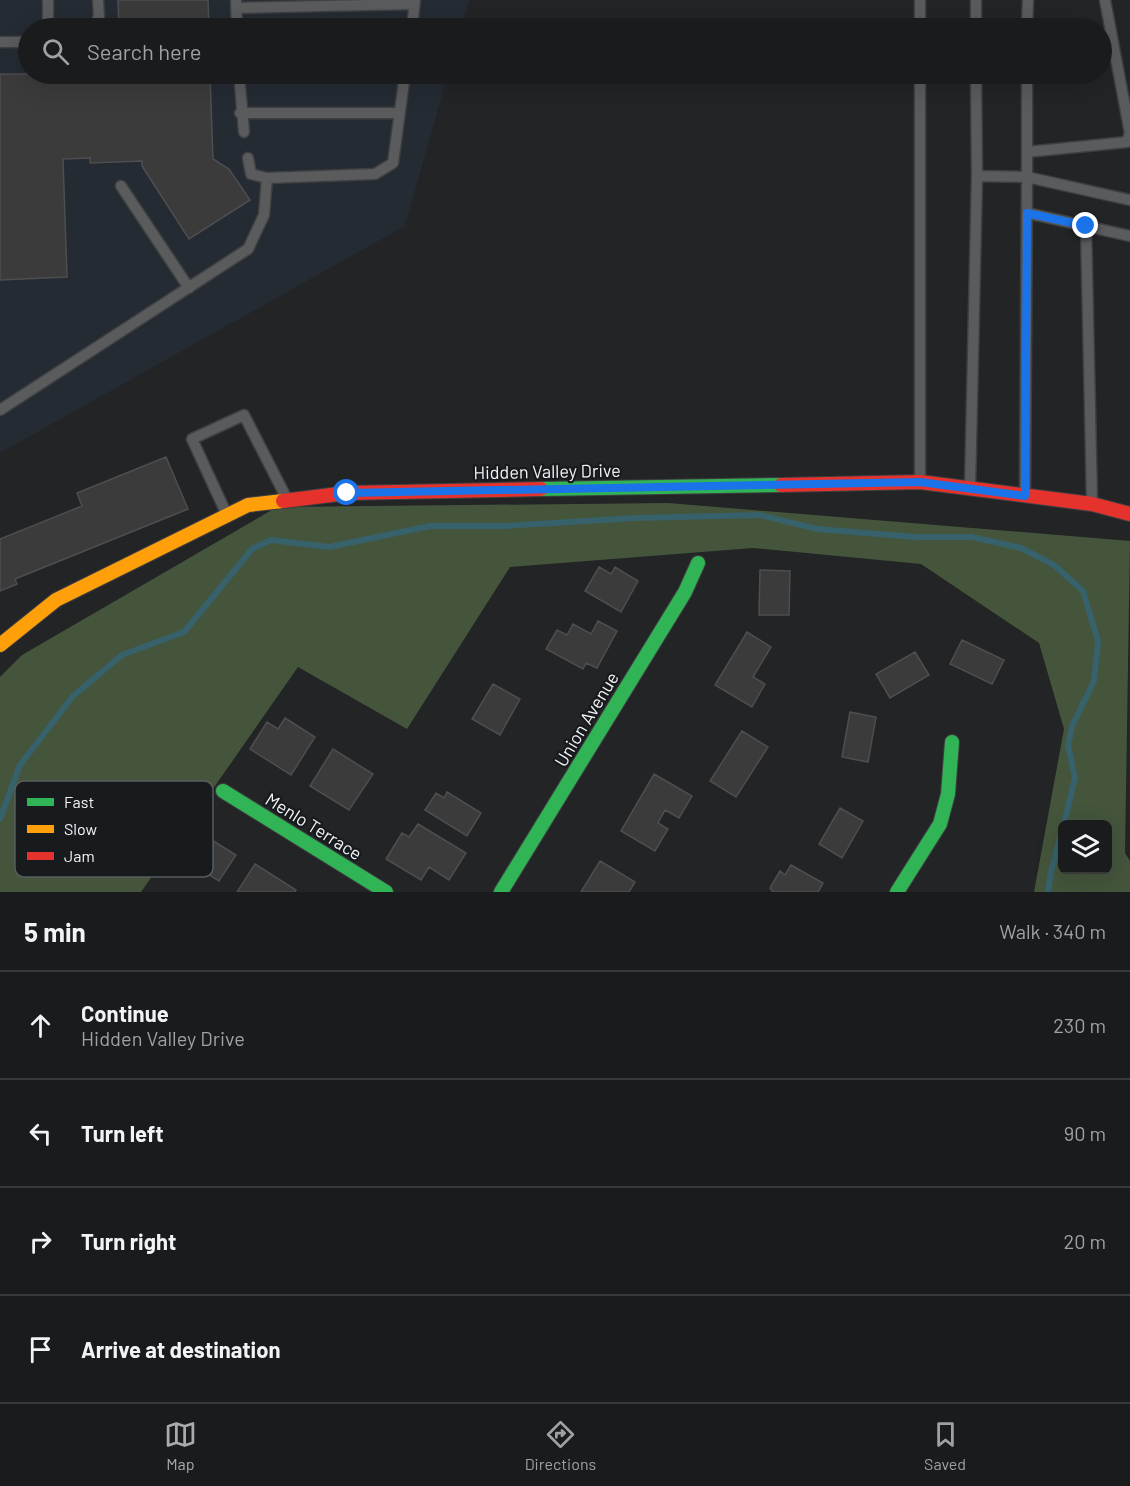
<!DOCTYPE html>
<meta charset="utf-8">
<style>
body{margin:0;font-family:Barlow,sans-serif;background:#232425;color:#f1f3f6}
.controls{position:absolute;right:18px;bottom:18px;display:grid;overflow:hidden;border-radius:9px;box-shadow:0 6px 24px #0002}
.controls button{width:54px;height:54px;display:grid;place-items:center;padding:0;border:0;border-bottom:2px solid #38393b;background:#1a1b1c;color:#f1f3f6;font:30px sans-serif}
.stop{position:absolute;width:18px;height:18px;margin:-14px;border:4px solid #1a73e8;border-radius:50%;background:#fff}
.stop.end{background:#1a73e8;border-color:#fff;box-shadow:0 2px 6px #0008}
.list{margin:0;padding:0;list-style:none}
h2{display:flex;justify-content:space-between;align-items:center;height:78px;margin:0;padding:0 24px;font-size:26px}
h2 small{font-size:20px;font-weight:400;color:#9fa1a3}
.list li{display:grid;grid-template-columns:39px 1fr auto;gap:18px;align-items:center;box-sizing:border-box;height:108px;padding:0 24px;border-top:2px solid #38393b}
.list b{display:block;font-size:22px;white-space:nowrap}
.list p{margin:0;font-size:20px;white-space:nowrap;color:#9fa1a3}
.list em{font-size:20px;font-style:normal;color:#9fa1a3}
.icon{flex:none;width:33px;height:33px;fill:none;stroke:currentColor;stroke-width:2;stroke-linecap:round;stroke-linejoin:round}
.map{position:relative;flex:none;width:1130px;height:892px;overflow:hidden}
.search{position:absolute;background:#1a1b1c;box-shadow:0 6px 24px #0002;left:18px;right:18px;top:18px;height:66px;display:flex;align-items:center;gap:15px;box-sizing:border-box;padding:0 21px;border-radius:33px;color:#9fa1a3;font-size:22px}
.sheet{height:510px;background:#1a1b1c}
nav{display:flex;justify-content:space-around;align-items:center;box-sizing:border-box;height:84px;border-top:2px solid #38393b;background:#1a1b1c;font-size:16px;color:#9fa1a3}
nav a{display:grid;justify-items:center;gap:3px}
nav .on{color:#a9abae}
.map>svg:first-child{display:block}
.built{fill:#252b33}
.forest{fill:#44553c;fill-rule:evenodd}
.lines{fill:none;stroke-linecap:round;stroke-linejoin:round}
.stream{stroke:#37616b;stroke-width:6}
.building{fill:#3b3b3c;stroke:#4d4e50;stroke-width:1.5}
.lane-casing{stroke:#3e3f41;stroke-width:13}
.fast-casing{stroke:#3e3f41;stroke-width:16}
.slow-casing{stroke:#3e3f41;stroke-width:16}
.jam-casing{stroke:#3e3f41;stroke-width:16}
.lane{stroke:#595b5d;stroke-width:10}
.fast{stroke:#30b455;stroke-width:14}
.slow{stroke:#ff9f0a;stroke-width:14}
.jam{stroke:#e5322d;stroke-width:14}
.route{stroke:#1a73e8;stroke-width:8}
.labels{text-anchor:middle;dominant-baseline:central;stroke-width:4.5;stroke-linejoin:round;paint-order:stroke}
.street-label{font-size:18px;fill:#f2f4f7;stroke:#171b1e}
.key{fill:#171b1e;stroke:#595c5f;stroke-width:1.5}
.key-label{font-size:16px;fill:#f2f4f7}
</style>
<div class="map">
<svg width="1130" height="892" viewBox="0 0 1130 892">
<rect width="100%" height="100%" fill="#222426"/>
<path class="built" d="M0,0H469L461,28H28V74H448L405,226L0,453Z"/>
<path class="forest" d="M668,503L1130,541L1125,853L1130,861V892H1034L1064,729L1039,643L921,564L753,548L510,567L407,729L298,667L141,892H0V677L22,655L277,507ZM1062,824H1108V870H1062Z"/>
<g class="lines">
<path class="stream" d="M0,819L20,765L73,696L122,655L184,632L252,549L271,540L329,547L430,526H504L635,518L760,515L817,529L915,537H972L1021,548L1054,565L1083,591L1098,641L1094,681L1072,726L1068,746L1075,778L1064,824
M1048,892L1051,872L1062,830"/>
</g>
<path class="building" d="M118,0H208L209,28H119Z
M0,74H210L213,159L229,169L250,200L189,239L142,166V161L90,163V158L63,159L67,277L0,280Z
M166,457L188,509L15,579L17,584L0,591V539L82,506L77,493Z
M599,567L611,574L615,567L638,581L621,612L585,591Z
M760,570L790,571L789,615H759Z
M598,621L617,631L597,668L586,663L583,669L546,649L557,630L567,635L573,624L591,634Z
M747,632L771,647L753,677L765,684L752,707L715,685Z
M962,640L1004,660L992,684L950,664Z
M915,652L929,675L890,698L876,674Z
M493,684L520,699L500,735L472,719Z
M850,712L876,717L868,762L842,757Z
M285,718L315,737L291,775L250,749L267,722L278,729Z
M742,731L768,747L736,797L710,781Z
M333,749L373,774L349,810L310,786Z
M654,774L692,796L679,818L665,810L658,823L668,829L655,851L621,831Z
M447,792L481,813L467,836L425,810L436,793L444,798Z
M840,808L863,821L842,858L819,844Z
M418,824L466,853L449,880L429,867L421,880L386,859L402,833L409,837Z
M194,829L236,855L219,881L177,855Z
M600,861L635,882L629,892H581Z
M255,864L296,890L295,892H237Z
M791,865L823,883L818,892H773L770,888L780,871L785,875Z"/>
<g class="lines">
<g class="lane-casing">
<path id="lane" d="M48,0V28
M236,0L237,28
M976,0V28
M236,8L414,4
M94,28L99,16L98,0
M412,28L415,0
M920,28V0
M1027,28L1028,0
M0,42H28
M239,74L244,132
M976,74L977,176
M1027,74V177L1130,200
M240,113H398
M1027,152L1127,142L1130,133L1105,0
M248,158L251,174L267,178L375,174L393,163L405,74
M121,186L189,288
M1027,213L1130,236
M1086,226L1092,502
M0,410L248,249L264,215L267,178
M920,482V74
M970,488L977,176L1027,177L1025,495
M227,515L192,439L244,415L287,499"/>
</g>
<g class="fast-casing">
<path id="fast" d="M541,489L781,485
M223,791L386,892
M501,892L685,592L698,563
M897,892L940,824L948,794L952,742"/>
</g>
<g class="slow-casing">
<path id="slow" d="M0,645L56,600L248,505L283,501"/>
</g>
<g class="jam-casing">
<path id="jam" d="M781,485L920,482L1092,504L1130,514
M283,501L347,493L541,489"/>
</g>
<use href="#lane" class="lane"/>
<use href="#fast" class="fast"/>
<use href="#slow" class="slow"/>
<use href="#jam" class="jam"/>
</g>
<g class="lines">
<path class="route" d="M347,493L920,482L1025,496L1027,213L1086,226"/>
</g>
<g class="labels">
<g class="street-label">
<text transform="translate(547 471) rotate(-1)">Hidden Valley Drive</text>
<text transform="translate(586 719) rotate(-59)">Union Avenue</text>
<text transform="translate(314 826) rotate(32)">Menlo Terrace</text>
</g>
</g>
<rect x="15" y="781" width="198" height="96" rx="9" class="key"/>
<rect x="27" y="798" width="27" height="8" fill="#30b455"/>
<rect x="27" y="825" width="27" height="8" fill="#ff9f0a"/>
<rect x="27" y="852" width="27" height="8" fill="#e5322d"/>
<g class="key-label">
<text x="64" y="808">Fast</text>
<text x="64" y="835">Slow</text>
<text x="64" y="862">Jam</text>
</g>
</svg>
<div class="controls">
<button><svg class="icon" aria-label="layers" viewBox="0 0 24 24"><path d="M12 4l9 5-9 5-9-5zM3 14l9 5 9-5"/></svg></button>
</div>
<div class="stop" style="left:347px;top:493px"></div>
<div class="stop end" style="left:1086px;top:226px"></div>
<div class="search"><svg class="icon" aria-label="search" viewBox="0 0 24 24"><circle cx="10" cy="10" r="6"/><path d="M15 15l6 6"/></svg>Search here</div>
</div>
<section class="sheet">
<h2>5 min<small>Walk · 340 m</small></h2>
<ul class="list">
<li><svg class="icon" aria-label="ahead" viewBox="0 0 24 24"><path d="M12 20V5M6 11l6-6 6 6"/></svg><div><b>Continue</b><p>Hidden Valley Drive</p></div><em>230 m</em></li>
<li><svg class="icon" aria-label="left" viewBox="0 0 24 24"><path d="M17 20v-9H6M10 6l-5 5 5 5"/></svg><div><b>Turn left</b></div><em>90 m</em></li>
<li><svg class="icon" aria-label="right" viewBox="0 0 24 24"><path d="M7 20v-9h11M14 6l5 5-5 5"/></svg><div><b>Turn right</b></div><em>20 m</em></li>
<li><svg class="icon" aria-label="arrive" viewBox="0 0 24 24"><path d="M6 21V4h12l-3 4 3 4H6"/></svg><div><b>Arrive at destination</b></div></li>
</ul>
</section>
<nav>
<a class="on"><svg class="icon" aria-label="map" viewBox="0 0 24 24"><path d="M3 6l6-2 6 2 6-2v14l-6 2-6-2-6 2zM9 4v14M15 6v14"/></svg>Map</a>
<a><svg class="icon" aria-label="directions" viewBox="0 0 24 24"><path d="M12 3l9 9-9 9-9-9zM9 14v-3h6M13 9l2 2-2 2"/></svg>Directions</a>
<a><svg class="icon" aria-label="saved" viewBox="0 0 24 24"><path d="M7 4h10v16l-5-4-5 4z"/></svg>Saved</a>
</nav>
